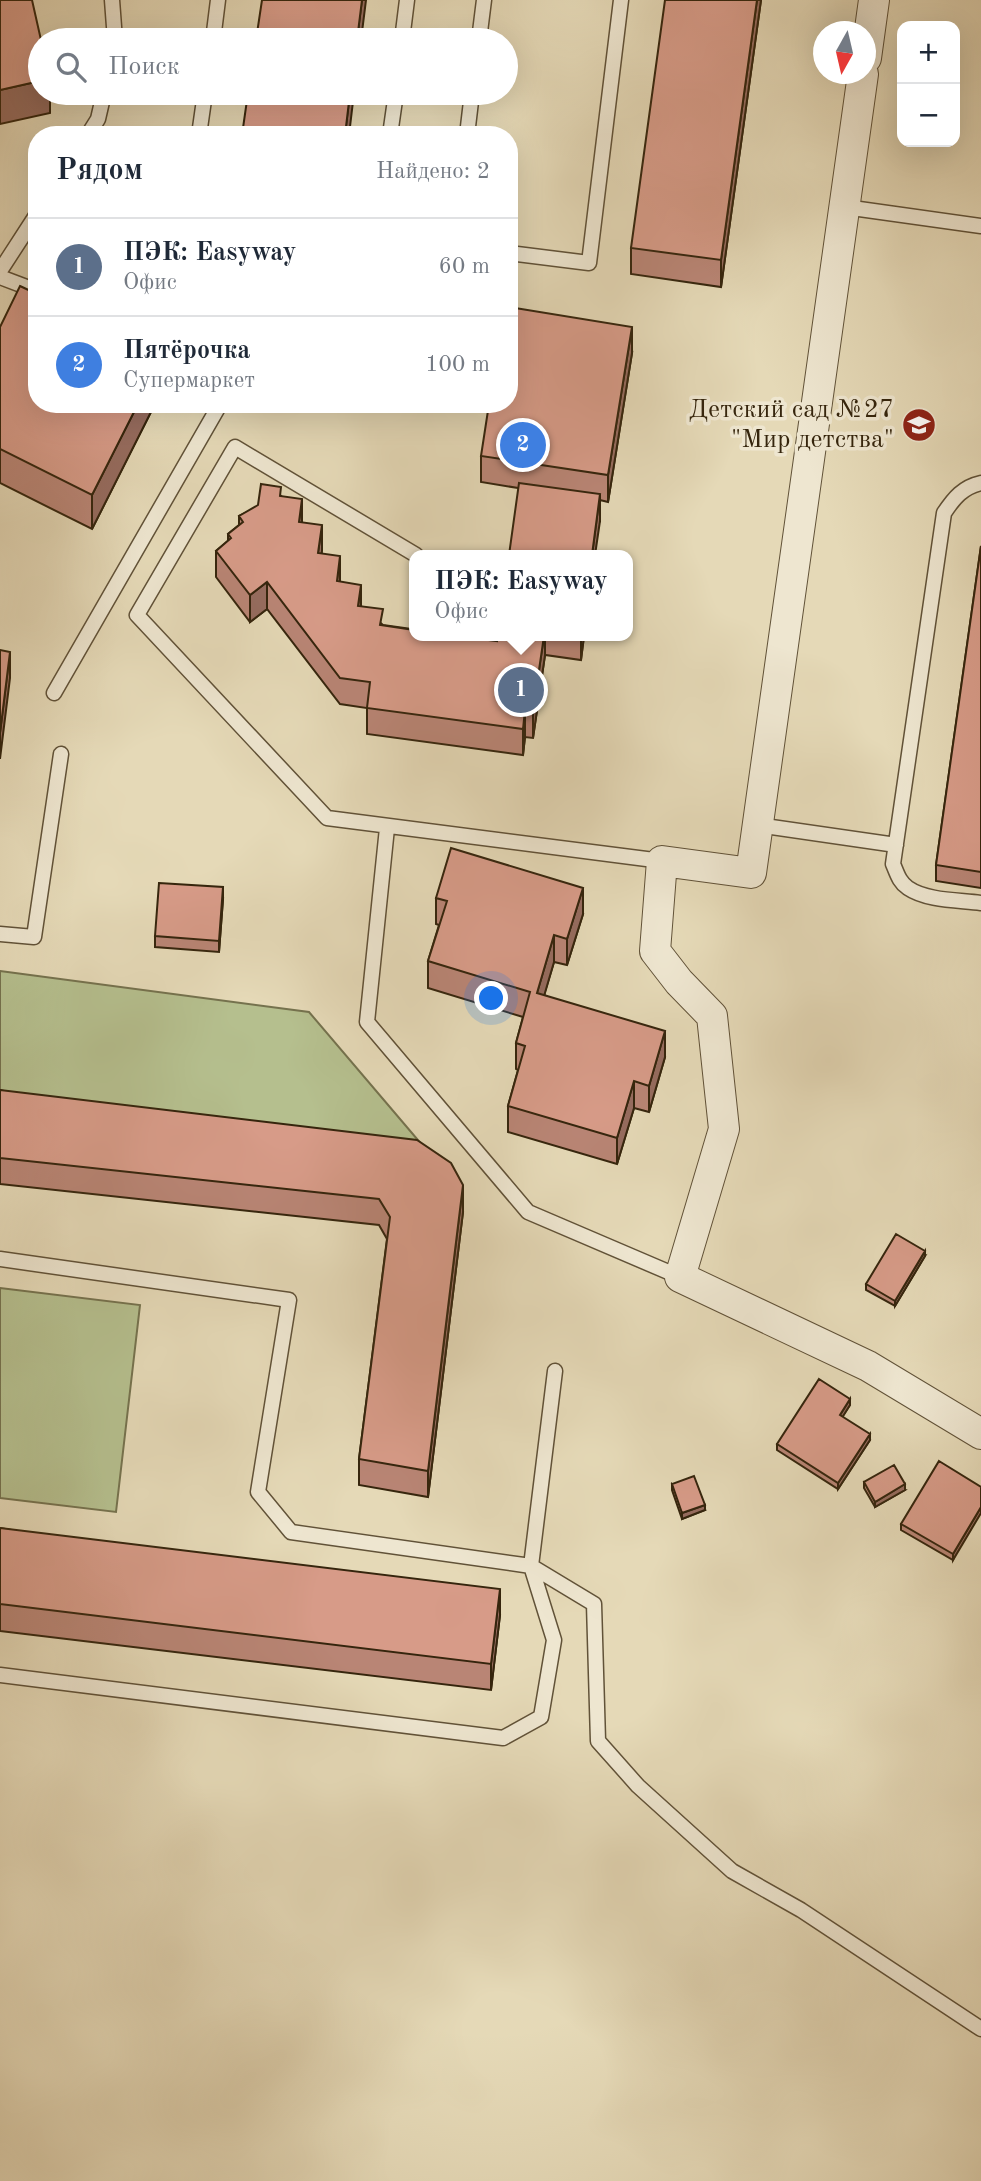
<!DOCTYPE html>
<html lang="ru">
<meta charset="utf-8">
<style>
body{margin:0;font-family:"Old Standard TT",serif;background:#f6f6f7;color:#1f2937}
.controls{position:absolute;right:21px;top:21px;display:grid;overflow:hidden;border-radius:14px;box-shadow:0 7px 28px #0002}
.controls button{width:63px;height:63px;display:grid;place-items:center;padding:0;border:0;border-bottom:2px solid #e0e1e3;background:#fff;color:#1f2937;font:35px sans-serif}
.compass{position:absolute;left:813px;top:21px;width:63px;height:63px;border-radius:50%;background:#fff;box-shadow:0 7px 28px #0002;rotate:188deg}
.you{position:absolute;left:492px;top:999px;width:24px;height:24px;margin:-18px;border:5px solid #fff;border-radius:50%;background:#1a73e8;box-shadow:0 0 0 10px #1a73e833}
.badge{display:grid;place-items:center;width:46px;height:46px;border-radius:50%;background:#2563eb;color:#fff;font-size:23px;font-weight:700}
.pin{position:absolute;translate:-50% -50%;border:4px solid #fff;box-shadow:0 2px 7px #0006}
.popup{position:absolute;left:409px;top:550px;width:224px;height:91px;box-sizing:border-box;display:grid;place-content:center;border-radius:14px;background:#fff;filter:drop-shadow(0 2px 5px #0005);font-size:23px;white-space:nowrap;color:#747a83}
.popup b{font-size:26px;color:#1f2937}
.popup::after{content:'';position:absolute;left:50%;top:100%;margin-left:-14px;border:14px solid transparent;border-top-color:#fff}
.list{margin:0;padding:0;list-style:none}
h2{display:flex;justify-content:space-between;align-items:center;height:91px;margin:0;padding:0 28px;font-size:30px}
h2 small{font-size:23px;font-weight:400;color:#747a83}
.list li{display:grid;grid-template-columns:46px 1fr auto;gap:21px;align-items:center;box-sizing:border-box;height:98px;padding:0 28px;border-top:2px solid #e0e1e3}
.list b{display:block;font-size:26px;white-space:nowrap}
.list p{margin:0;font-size:23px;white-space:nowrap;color:#747a83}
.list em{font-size:23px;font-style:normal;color:#747a83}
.icon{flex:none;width:38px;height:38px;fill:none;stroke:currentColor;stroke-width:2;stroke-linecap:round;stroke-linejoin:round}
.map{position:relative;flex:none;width:981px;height:2181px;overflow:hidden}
.search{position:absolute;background:#fff;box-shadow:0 7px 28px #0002;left:28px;top:28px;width:490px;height:77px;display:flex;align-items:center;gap:18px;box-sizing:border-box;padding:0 24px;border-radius:38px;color:#747a83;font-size:26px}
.panel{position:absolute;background:#fff;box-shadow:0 7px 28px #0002;left:28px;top:126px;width:490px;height:287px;border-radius:28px}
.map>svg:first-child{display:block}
.green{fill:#b5bf8e;stroke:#75724e;stroke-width:2}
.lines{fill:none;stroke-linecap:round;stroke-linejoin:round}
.lane-casing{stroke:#615238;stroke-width:17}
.street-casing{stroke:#615238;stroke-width:32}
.lane{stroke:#eee6d0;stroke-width:14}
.street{stroke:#eee6d0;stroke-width:30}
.wall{fill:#b98575;stroke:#35250d;stroke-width:2}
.shaded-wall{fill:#966c5f;stroke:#35250d;stroke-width:2}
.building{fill:#d79b88;stroke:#35250d;stroke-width:2}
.labels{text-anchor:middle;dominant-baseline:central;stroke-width:7;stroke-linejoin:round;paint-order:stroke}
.poi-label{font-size:26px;fill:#35250d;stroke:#eee6d0;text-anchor:end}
</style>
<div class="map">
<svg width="981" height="2181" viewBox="0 0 981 2181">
<rect width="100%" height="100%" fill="#e5d9b7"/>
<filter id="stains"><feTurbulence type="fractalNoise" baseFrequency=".00286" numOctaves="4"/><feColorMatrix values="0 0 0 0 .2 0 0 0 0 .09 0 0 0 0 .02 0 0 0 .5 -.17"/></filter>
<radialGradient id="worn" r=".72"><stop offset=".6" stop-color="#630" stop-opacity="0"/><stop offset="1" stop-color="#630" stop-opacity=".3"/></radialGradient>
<path class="green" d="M0,971L309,1012L423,1146L0,1094Z
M0,1288L140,1305L116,1512L0,1498Z"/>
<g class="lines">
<g class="lane-casing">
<path id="lane" d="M112,0L115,40
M213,40L218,0
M402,40L407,0
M479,40L484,0
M88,135L98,119L104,93
M199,135L205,93
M390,135L396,93
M467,135L472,93
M845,207L981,226
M509,253L589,263L621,0
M0,271L37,214
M0,277L37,291
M981,483C963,487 954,498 944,513L893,864C897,873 899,882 908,888C927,901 959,900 981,903
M416,555L235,447L137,615L327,818L662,861
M54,693L219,406L217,404
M758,825L896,845
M387,828L367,1022L528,1212L680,1277
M0,934L34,937L61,754
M0,1259L289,1300L258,1492L291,1532L531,1566L554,1640L541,1717L503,1738L0,1675
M555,1371L531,1566L594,1604L598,1741L638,1786L732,1871L801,1910L981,2029"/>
</g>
<g class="street-casing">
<path id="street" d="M866,58L874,0
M863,74L751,873L662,861L655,951L679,982L712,1016L724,1129L680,1277L868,1366L981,1434"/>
</g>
<use href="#lane" class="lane"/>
<use href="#street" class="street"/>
</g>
<path class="wall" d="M761,0L721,287L631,274V248Z
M0,327L155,404L92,529L0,483Z
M632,353L608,502L600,500V521L518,488L481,482V456Z
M281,496L302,522L340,582L361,606L383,625L497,641V636H584L581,660L545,655L533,738L525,737L523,755L367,734V708L340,704L267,609L250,622L216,577V551L228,541V534L239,525V516Z
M981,546V888L936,881V865Z
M436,898L583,914L567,965L554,962L544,995L665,1057L649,1112L634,1108L617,1164L508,1132V1106L518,1070L516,1069V1043L523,1017L428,988V961L439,925L436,924Z
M223,899L219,952L155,947V936Z
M0,1090L463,1212L428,1497L359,1485V1459L387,1239L379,1225L0,1184Z
M925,1256L895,1306L866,1290V1284Z
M850,1405L842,1417L870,1440L838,1489L777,1450V1444Z
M864,1482L905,1490L875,1507L864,1488Z
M672,1484L705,1510L682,1519L672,1490Z
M981,1487L953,1560L901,1530V1524Z
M0,1528L500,1615L491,1690L0,1631Z"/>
<path class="shaded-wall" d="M362,0H366L361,40H357Z
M757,0H761L721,287V260Z
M40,81V93H50V113L0,124V90Z
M350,93H354L349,135H345Z
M632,327V353L608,502V475Z
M138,404H155L92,529V495Z
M600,494V521L595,555H592Z
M302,499V525L299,522Z
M322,525V551L318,579V553Z
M340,556V583L337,581Z
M267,582V609L250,622V595Z
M361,585V611L358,606Z
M544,636H545V655L533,738V711Z
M581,636H584L581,660Z
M10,652V678L0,759V733Z
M525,710V737L523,755V729Z
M223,887V899L219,952V941Z
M583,888V914L567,965V939Z
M554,935V962L537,1020V993Z
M665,1031V1057L649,1112V1086Z
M634,1081V1108L617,1164V1138Z
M463,1185V1212L428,1497V1471Z
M925,1251V1256L895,1306V1301Z
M850,1399V1405L840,1421V1415Z
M870,1434V1440L838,1489V1483Z
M905,1484V1490L875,1507V1502Z
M705,1505V1510L682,1519V1513Z
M981,1507V1513L953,1560V1554Z
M500,1589V1615L491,1690V1664Z"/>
<path class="building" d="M0,0H32L41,40H40V81L0,90Z
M262,0H362L357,40H256Z
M665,0H757L721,260L631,248Z
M248,93H350L345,135H242Z
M20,286L37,294V404H138L92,495L0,449V327Z
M509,307L632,327L608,475L481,456L489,404H509Z
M519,483L600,494L592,555H509Z
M261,484L281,487L280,496L302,499L299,522L322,525L318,553L340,556L337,581L361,585L358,606L383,609L380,625L414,630V636H457L497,641V636H544L533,711L525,710L523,729L367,708L370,682L340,678L267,582L250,595L216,551L231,538L228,534L243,522L239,516L258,505Z
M981,546V872L936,865Z
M0,650L10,652L0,733Z
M451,848L583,888L567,939L554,935L537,993L665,1031L649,1086L634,1081L617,1138L508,1106L525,1046L516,1043L530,992L428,961L447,901L436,898Z
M159,883L223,887L219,941L155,936Z
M0,1090L417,1140L451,1163L463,1185L428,1471L359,1459L390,1217L379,1199L0,1158Z
M896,1234L925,1251L895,1301L866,1284Z
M819,1379L850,1399L840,1415L870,1434L838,1483L777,1444Z
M939,1461L981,1487V1507L953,1554L901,1524Z
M894,1465L905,1484L875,1502L864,1482Z
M694,1476L705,1505L682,1513L672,1484Z
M0,1528L500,1589L491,1664L0,1604Z"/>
<defs>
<g id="school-disc" transform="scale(1.75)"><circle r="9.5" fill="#8f2418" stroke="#eee6d0"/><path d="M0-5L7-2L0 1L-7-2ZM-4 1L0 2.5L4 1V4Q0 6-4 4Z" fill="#fff"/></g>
</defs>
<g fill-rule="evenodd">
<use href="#school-disc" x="919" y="425"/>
</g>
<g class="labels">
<g class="poi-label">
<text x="894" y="410">Детский сад №27<tspan x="894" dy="30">"Мир детства"</tspan></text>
</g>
</g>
<rect width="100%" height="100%" filter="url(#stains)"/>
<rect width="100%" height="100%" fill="url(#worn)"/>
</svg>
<div class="controls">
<button>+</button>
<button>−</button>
</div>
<svg class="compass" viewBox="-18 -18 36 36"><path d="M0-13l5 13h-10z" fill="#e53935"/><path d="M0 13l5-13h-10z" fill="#747a83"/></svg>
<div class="you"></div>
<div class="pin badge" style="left:521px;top:690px;background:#5c6f8a">1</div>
<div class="popup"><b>ПЭК: Easyway</b>Офис</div>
<div class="pin badge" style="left:523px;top:445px;background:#3f7fe0">2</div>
<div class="search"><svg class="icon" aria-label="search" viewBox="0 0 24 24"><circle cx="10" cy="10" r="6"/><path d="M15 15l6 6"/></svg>Поиск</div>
<section class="panel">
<h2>Рядом<small>Найдено: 2</small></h2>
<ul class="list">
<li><span class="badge" style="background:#5c6f8a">1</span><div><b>ПЭК: Easyway</b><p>Офис</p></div><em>60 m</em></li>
<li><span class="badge" style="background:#3f7fe0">2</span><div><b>Пятёрочка</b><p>Супермаркет</p></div><em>100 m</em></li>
</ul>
</section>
</div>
